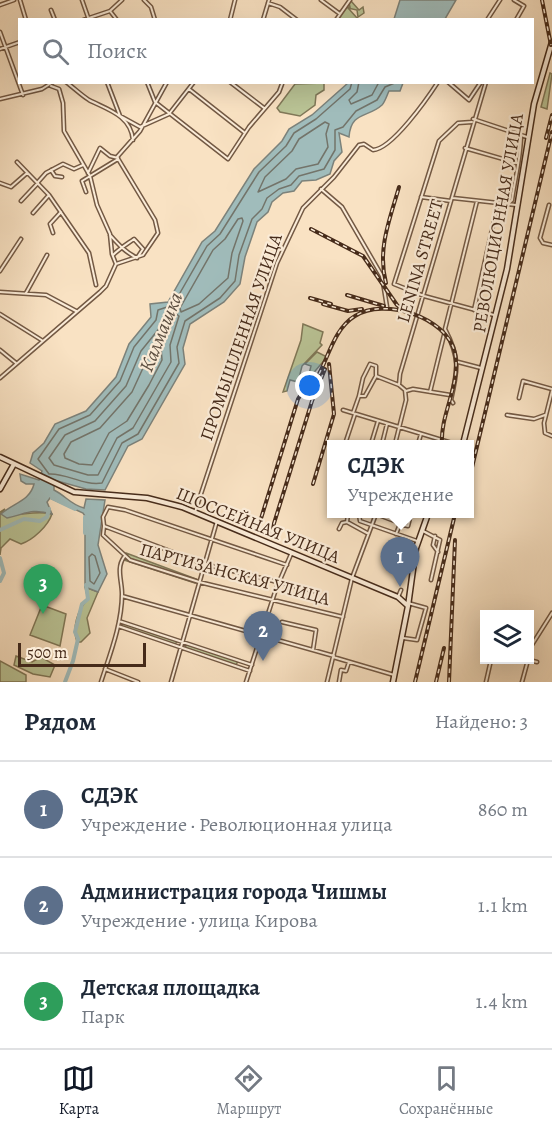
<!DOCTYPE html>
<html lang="ru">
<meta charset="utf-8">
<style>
body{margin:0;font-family:Alegreya,serif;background:#f2f2f3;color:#1f2937}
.controls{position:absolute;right:18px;bottom:18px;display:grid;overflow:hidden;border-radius:0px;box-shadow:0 6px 24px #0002}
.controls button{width:54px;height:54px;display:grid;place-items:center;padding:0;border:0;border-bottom:2px solid #e0e1e3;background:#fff;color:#1f2937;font:30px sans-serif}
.scale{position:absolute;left:18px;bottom:15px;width:128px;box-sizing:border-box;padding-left:6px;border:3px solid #462b1a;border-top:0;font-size:16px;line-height:21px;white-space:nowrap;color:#462b1a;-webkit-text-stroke:4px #fbecd8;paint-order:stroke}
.you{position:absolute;left:310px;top:386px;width:21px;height:21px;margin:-15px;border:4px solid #fff;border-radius:50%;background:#1a73e8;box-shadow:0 0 0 9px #1a73e833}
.badge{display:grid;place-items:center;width:39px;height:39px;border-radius:50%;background:#111827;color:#fff;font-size:20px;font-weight:700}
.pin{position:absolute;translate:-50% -50px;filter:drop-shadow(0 2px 3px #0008)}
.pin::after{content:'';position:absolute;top:32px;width:21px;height:18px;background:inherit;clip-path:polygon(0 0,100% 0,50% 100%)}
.popup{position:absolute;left:327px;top:440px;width:147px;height:78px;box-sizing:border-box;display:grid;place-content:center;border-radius:0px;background:#fff;filter:drop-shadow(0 2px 4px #0005);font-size:20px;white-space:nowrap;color:#747a83}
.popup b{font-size:22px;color:#1f2937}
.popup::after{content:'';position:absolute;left:50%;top:100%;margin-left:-12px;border:12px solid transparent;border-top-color:#fff}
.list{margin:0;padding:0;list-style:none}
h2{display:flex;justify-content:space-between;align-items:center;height:78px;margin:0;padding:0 24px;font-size:26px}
h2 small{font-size:20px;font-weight:400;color:#747a83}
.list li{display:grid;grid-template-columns:39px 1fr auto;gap:18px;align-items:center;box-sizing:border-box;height:96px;padding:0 24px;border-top:2px solid #e0e1e3}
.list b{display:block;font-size:22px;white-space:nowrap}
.list p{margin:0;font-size:20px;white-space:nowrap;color:#747a83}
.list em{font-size:20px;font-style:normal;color:#747a83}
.icon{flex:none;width:33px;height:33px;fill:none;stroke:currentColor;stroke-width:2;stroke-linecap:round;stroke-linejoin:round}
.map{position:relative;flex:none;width:552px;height:682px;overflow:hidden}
.search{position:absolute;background:#fff;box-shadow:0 6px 24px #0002;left:18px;right:18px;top:18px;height:66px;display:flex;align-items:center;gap:15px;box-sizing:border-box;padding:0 21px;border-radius:0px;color:#747a83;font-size:22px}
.sheet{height:366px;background:#fff}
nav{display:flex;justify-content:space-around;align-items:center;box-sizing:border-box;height:84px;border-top:2px solid #e0e1e3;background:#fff;font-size:16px;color:#747a83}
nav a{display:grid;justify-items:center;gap:3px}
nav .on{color:#111827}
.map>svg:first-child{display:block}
.green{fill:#bac496;stroke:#807858;stroke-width:1.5}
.water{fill:#a0bcbb;stroke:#7c827b;stroke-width:1.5}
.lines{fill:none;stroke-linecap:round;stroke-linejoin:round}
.shore{stroke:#73746a;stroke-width:1.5}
.river{stroke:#a0bcbb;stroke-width:4}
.street-casing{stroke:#735944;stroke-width:5}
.secondary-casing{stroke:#462b1a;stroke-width:7}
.street{stroke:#fbecd8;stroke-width:2}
.secondary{stroke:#fbecd8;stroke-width:4}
.rail-casing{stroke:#462b1a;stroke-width:4}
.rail{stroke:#fbecd8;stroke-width:1.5;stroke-dasharray:4.5;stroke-linecap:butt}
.labels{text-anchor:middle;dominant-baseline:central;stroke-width:4.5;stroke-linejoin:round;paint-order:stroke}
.street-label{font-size:18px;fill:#462b1a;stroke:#fbecd8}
.water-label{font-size:20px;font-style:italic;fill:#5c4f42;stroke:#fbecd8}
</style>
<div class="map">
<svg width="552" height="682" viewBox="0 0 552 682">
<rect width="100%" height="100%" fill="#f9e2c3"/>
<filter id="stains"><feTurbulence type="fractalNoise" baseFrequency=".00333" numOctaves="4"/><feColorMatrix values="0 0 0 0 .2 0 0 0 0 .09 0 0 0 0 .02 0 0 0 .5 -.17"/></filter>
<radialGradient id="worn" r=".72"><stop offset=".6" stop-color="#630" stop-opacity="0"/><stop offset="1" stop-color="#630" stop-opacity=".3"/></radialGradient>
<path class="green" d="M351,1L359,10L363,7L364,13L358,17L357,10L348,8L358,19L338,20L346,7H350L349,3Z
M550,73L552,74L547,109L541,107Z
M295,84L324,83V90L316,95L315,105L300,116L280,112L277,108Z
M303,324L323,332L320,343L322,345L302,366L298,382L290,380L287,391L283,392L301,340Z
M317,352L327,357L311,376L309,374L311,366L305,364Z
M5,509L1,514C18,518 33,509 52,514C48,526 33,540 21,544L10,539L1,548L0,555V512Z
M126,553L196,579L195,583L124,560Z
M85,587L98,592L87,618L90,633L81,642H77C72,628 77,610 88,599Z
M42,605L66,614L60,646L30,635Z
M119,622L177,640V642L174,645L119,626Z
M187,643L238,661L236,665L185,648Z
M16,656L32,662L41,657L55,665L50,677L33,674L14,665Z
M0,661L26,675V682H0Z"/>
<path class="water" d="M400,0H456L445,19H394Z
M348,83H403L400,91H389C387,95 385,102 382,105C368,118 351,111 349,137L339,133L342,152L334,161L330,174L316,180L302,181L294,191L283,193L272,202L268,212L257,222L245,257L240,284L224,302L190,324L183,348L185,364L142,439L128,446L105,490L86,489L54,480V490C66,496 71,505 84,508L86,499L105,500L98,545L107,574L98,592L85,587V516L83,513L50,498L47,502L52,514C31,508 26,514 7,518L1,514C13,503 30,501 34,484H26L21,481L20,474L39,480L42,471L30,463L33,453L44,443L55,424L86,411L116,377L129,344L151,317L150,304L168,302L202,242L215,231L254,169L282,141L289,129L312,115Z"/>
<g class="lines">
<path class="shore" d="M352,82L350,89L316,119L294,133L286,146L259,172L220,234L207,246L173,305L158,310L156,320L134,347L120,381L90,415L59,429L38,459L49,474C67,473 83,486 102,483L122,443L138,434L179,363L177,347L185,321L220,298L235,281L239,255L252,219L262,209L267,198L279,189L291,185L299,176L324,169L335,150V130L343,127L356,111L377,100L385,87L397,82
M359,82L357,92L349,100L351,104L372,95L379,82
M325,122L329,124L326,134L328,147L318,164L296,169L286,179L258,192L265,177L292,151L299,139Z
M238,219L242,218L243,221L232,253L228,278L199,304L181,312L180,308L213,250L225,239Z
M175,313L179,316L170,345L171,362L133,428L117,438L98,475H88L54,465L49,458L65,435L95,421L126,386L141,351L162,325L165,317Z
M156,346L161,347L162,360L149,385L127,421L109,433L92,465L79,464L65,458L64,454L71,442L100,428L132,392L149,355Z
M92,554L95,556L100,573L94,584L90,581L89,557Z"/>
<path class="river" d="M52,498L75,509
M0,530L24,519L40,521L47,517L49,509
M85,533V517
M0,558L4,573L0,581
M65,682L73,661L78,639L75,632L82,604L88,599L86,585"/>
<g class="street-casing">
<path id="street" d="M20,0L26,20
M82,0L89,20
M144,0L151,7L155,20
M321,0L340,14
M514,0L524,6L516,20
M268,3L280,7L297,20
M0,5L14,0
M51,10L55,20
M110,11L117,20
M83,20L110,11L122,0
M230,20L235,0
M263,20L269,0
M336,20L350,0
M487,20L500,0
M0,32L23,95
M0,49L20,42
M66,82C74,88 81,95 89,100C106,109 131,115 133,140
M107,82L120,116L140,127L169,114L194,82
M147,82L155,102L228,159L249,127L279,92L282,84
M230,82L264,108
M448,82L469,100L481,82
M51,86L59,89L63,103L64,131L90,176L97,205L110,234L112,254L116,264
M189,89L245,133
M0,99L42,89L53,82
M473,119L527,137
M472,122L458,123L439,141L394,284L424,296L494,315
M465,148L517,163
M17,162L49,195L89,253L96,285
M51,170L55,176L62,177
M88,173L100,148L110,156L118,158
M38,182L46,173L63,164L74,169L83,165
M0,183L11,187L27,173
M321,189L342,207L382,276L387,307
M86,192L82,181L118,159
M421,197L451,201
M453,198L516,205
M21,201L38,183
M508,204L512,200C515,178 521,157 521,135
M549,205L540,238L543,243L552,245
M33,213L49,195
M53,233L50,224L61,212
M110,235C118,244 125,252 137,258L143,249L134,239C127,244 119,249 113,255
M116,264L143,255L158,233L155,220L117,157L140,131L167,82
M0,271L21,239
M0,292L46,295L76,311
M26,293L47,255
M474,310L498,203
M0,314L43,341
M0,350L16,363
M458,362L481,368
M0,378L100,292L106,286L116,264
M406,391L413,389L450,395
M552,391L544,423L545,433L552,436
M430,392L444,335
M359,396L363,378L370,364L376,366V376
M519,398L523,381L552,389
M453,403L451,400C458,369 460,358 445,329L477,201
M343,410L455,444
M353,413L359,396H365L376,376L399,385
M507,415L534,419L545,415
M345,444L355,414
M371,444L378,421
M382,444L387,424
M395,444L406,400L405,390L399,385L400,374L486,82
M418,444L421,434
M195,512L277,263L303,208L334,177L359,145L364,144L373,150C392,149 427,99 438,82
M348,514L347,522L367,533
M359,514L360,521L417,541
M376,514L400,523
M403,514L400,524L408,526L411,514
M104,526L103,535L130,560L199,582L343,617
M339,529L342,523L347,522
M423,531L440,540L431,580
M396,534L400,524
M435,536L433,545L438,552
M287,565L125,510L108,507L103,517L104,526L204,564L318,592
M122,596L334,656
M398,597L401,590
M119,621L252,665
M282,622L316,630L313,650
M118,626L250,671
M403,638L417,640L426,608L408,603
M530,648L552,613
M333,657L394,675
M529,660L537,662
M105,669L138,682
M101,682C110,654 122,624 122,594C122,581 116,568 124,557
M171,682L217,521
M246,682L276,589L292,552
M327,682L352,578L376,514
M339,682L341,670L346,671L349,662
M486,682L491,660
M522,682L528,660"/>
</g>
<g class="secondary-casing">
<path id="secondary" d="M463,444L507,269L534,104L552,42
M0,457L74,492L147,498L182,507L398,597L408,606
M0,489L14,464
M393,682L408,606L416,548L428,514"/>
</g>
<use href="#street" class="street"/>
<use href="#secondary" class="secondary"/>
<g class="rail-casing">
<path id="rail" d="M542,0L551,45
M546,138L552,115
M311,229L363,256L397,305L406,312
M386,283C377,249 390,219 399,187
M347,295L384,306
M310,298L331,304
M323,304L348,311L362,309
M319,374C329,355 335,328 355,316C384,297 447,317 455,353C461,385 440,414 442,444
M469,480L552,132
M313,484L334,414L329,364
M259,525L298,399L314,374
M271,533L312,401L325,369
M415,682L455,514
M436,682L444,648
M449,682L455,540"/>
</g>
<use href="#rail" class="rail"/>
</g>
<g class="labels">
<g class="street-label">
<text transform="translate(498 223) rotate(-80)">РЕВОЛЮЦИОННАЯ УЛИЦА</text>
<text transform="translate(420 261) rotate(-74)">LENINA STREET</text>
<text transform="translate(241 337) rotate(-71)">ПРОМЫШЛЕННАЯ УЛИЦА</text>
<text transform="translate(258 525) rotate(22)">ШОССЕЙНАЯ УЛИЦА</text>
<text transform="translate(235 574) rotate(15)">ПАРТИЗАНСКАЯ УЛИЦА</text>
</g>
<g class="water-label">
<text transform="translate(161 332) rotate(-68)">Калмашка</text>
</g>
</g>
<rect width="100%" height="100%" filter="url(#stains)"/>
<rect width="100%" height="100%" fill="url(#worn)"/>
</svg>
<div class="controls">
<button><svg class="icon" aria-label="layers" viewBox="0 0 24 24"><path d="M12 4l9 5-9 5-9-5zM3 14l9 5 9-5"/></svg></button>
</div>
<div class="scale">500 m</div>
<div class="you"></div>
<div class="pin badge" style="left:400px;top:587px;background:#5c6f8a">1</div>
<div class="popup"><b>СДЭК</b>Учреждение</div>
<div class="pin badge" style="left:263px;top:661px;background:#5c6f8a">2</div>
<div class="pin badge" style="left:43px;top:614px;background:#2e9e5b">3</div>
<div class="search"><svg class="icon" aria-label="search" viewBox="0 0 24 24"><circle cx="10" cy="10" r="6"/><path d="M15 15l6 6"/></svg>Поиск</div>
</div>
<section class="sheet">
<h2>Рядом<small>Найдено: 3</small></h2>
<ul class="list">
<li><span class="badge" style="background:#5c6f8a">1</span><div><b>СДЭК</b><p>Учреждение · Революционная улица</p></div><em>860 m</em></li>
<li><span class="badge" style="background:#5c6f8a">2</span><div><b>Администрация города Чишмы</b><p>Учреждение · улица Кирова</p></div><em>1.1 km</em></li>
<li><span class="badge" style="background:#2e9e5b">3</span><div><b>Детская площадка</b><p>Парк</p></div><em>1.4 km</em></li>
</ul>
</section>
<nav>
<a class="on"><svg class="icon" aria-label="map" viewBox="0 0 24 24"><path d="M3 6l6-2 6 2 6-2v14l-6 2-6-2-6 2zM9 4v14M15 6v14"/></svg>Карта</a>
<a><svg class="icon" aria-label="directions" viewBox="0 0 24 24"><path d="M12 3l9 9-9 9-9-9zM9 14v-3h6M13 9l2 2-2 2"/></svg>Маршрут</a>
<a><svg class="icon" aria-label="saved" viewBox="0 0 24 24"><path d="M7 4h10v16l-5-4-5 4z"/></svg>Сохранённые</a>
</nav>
